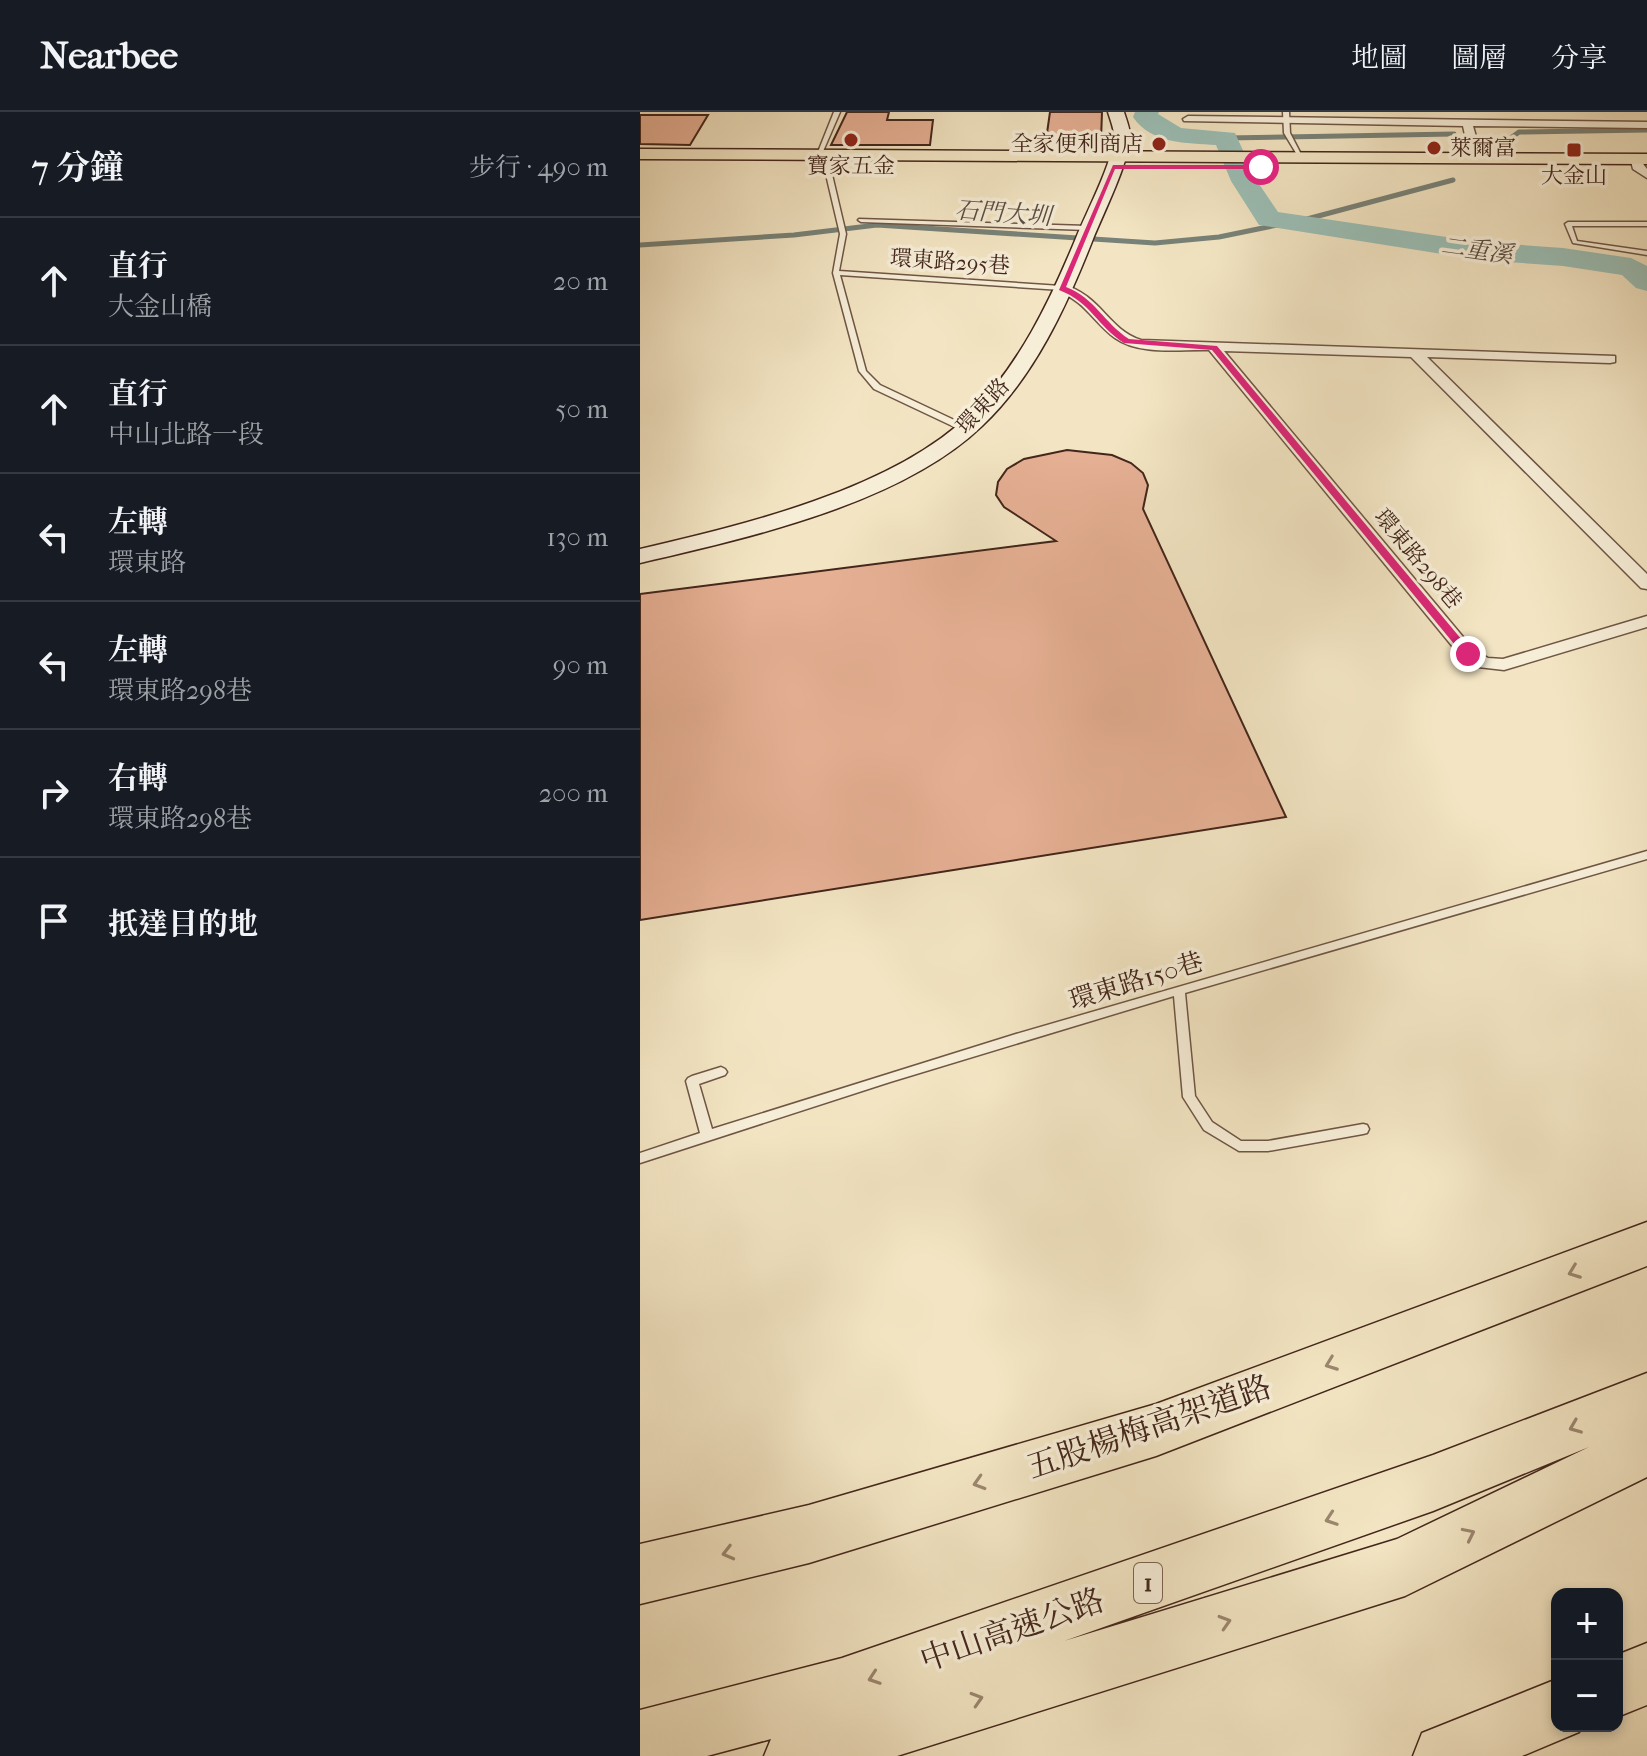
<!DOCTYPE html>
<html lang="zh-TW">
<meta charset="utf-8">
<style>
body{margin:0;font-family:"IM FELL French Canon","Noto Serif TC",serif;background:#242831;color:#f1f3f6}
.controls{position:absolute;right:24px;bottom:24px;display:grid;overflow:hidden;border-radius:16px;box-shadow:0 4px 12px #0003}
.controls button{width:72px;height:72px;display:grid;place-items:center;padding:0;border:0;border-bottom:2px solid #363941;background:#171b24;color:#f1f3f6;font:40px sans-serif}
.stop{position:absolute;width:24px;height:24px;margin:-18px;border:6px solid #db2777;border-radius:50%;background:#fff}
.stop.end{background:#db2777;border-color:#fff;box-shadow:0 2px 8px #0008}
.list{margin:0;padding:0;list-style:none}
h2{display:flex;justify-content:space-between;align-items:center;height:104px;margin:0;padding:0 32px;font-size:34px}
h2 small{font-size:26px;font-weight:400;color:#9ea1a6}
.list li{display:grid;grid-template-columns:52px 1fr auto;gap:24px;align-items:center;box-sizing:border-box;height:128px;padding:0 32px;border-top:2px solid #363941}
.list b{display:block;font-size:30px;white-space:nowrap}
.list p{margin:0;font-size:26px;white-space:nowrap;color:#9ea1a6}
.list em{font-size:26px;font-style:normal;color:#9ea1a6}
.icon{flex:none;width:44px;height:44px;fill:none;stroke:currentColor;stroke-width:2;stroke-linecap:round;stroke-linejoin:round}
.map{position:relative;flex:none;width:1007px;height:1644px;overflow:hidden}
header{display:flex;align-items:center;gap:48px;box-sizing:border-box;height:112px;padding:0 40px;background:#171b24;border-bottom:2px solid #363941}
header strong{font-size:38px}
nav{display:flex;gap:44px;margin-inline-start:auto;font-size:28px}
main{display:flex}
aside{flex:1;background:#171b24}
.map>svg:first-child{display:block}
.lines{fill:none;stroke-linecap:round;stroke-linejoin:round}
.stream{stroke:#788278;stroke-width:5}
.river{fill:#9bbfb6;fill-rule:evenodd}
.building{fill:#e6b094;stroke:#43261b;stroke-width:2}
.lane-casing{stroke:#6f5645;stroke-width:3}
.street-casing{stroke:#6f5645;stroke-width:3}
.secondary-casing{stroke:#43261b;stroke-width:3}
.primary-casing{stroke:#43261b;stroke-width:3}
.highway-casing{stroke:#43261b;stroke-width:3}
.lane{fill:#f7eed8;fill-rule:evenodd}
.street{fill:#f7eed8;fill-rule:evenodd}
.secondary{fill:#f7eed8;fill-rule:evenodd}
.primary{fill:#f3e5c3;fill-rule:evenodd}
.highway{fill:#f3e5c3;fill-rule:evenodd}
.oneway{stroke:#9b866f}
.route{fill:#db2777}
.poi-dot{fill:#8f2418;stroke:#f7eed8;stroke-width:3}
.labels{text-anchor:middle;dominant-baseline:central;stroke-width:7;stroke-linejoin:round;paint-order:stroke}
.far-poi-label{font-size:22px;fill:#43261b;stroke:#f7eed8}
.far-street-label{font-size:22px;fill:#43261b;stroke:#f7eed8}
.far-water-label{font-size:24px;font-style:italic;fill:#594c42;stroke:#f7eed8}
.shield{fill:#f7eed8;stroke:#796254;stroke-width:2}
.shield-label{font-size:24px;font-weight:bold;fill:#43261b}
.street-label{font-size:26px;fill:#43261b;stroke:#f7eed8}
.near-street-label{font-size:32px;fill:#43261b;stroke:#f7eed8}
</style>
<header>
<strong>Nearbee</strong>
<nav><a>地圖</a><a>圖層</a><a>分享</a></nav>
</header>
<main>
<aside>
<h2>7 分鐘<small>步行 · 490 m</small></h2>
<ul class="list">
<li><svg class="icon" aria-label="ahead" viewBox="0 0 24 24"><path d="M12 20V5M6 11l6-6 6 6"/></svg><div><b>直行</b><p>大金山橋</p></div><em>20 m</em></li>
<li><svg class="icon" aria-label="ahead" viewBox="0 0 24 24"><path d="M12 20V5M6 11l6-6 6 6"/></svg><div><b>直行</b><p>中山北路一段</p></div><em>50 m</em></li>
<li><svg class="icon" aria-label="left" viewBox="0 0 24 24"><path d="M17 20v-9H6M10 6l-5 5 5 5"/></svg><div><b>左轉</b><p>環東路</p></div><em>130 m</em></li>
<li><svg class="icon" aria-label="left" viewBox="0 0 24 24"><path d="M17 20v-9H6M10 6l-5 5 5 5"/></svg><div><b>左轉</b><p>環東路298巷</p></div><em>90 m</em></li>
<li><svg class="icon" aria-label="right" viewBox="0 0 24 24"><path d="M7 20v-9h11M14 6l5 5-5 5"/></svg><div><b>右轉</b><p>環東路298巷</p></div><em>200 m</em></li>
<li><svg class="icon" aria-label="arrive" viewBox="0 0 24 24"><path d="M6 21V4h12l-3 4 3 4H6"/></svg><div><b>抵達目的地</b></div></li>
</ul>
</aside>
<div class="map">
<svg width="1007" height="1644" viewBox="0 0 1007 1644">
<rect width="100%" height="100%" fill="#f3e5c3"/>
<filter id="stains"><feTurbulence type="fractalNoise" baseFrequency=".0025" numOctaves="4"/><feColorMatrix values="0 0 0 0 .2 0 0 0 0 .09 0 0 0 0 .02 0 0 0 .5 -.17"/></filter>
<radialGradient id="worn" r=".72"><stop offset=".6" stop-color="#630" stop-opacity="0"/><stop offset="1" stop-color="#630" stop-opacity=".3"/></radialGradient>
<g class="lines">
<path class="stream" d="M586,26L814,22
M857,36L879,20L1007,18
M0,133L154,123L237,113L515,131L579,125L667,107L813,68"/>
<path class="river" d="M495,0H519L518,2L541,16L595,21L617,69L638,100L840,130L923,136L991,146L1007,154V179L996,176L982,163L923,154L840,148L619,113L591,69L576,33C547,31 511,32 493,5Z"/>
</g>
<path class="building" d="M207,0H249L247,8H293L290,33H191Z
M410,0H462L461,28H406Z
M0,3H68L50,33L0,32Z
M427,338L472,343L491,351L503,361L508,373L503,397L646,705L0,808V482L416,429L364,395L356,383L358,370L367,357L384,347Z"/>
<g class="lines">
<g class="lane-casing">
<path id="lane" d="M194,0H200L181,44L176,45Z
M643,0H649L650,21L663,46H659L644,21Z
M187,52L190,54L206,122L199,159L421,174L424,176L421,178L200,163L226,259L240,273L329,315V319H323L234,277L219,259L193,161L200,122L184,54Z
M219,107L447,114L450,116L447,118L221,110L218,108Z
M1007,110V114H932L937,129L1007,139V143L933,131L925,112L928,110Z
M1007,739V747L545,881L555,984L572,1010L601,1029H628L723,1012L727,1013L729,1017L727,1021L723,1022L628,1039H599L564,1018L543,985L534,884L250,970L0,1051V1041L60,1021L46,969L48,966L52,964L81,955L85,957L87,960L85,963L59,972L72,1017L376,922Z"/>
</g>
<g class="street-casing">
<path id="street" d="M548,4L1007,10V16L833,14L842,46L836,49L830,46L823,14L544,9L543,7Z
M990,45H998L1007,57V66L993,57Z
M421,172C462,183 467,217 501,228L975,244V250L970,251L787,245L1007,462V477L1001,476L771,245L584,239L834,538L848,546L863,547L1007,504V515L864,558L838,555L822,546L569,238C541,237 500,244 475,226C453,210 445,188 416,179V173Z"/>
</g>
<g class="secondary-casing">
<path id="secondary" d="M468,0H484C486,7 490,16 490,24C490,48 463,102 453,127C427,193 395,264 342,314C261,392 107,426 0,451V437C103,413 252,378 330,302C379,254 410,189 436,126C446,101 474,48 474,24C474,16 470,7 468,0Z"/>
</g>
<g class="primary-casing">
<path id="primary" d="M0,37L1007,42V52L0,47Z"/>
</g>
<g class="highway-casing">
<path id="highway" d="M1007,1110V1154L516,1344L169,1451L0,1492V1432L169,1393L516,1292Z
M1007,1261V1365L765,1484L257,1644H124L131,1627L67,1644H0V1598L202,1546L793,1343ZM949,1335L757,1427L424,1529L793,1399Z
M1007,1531V1593L977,1605V1543Z
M917,1567V1614H942L939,1620L882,1644H773L782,1621Z"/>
</g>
<use href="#lane" class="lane"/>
<use href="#street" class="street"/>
<use href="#secondary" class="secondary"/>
<use href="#primary" class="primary"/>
<use href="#highway" class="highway"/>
</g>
<defs><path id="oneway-chevron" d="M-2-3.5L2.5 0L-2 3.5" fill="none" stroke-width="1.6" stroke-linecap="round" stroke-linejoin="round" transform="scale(2)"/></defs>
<g class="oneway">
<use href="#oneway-chevron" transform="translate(934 1160) rotate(159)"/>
<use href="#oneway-chevron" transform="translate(691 1252) rotate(159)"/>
<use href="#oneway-chevron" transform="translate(935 1315) rotate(158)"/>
<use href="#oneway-chevron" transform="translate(339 1371) rotate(163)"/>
<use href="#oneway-chevron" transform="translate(691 1407) rotate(161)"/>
<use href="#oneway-chevron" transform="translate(829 1422) rotate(-26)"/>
<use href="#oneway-chevron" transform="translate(88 1441) rotate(166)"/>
<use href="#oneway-chevron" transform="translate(585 1510) rotate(-17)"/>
<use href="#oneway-chevron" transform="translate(234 1566) rotate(161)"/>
<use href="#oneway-chevron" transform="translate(337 1587) rotate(-17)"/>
</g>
<path class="route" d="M473,53H623L621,57H475L426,175C455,186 464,211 489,227L577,234L832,540V544H824L572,238L484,231C457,214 451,190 419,178Z"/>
<g class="poi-dot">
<circle cx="211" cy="28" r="8"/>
<circle cx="519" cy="32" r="8"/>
<circle cx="794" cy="36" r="8"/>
<rect x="926" y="30" width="16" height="16" rx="4"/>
</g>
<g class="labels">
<g class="far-poi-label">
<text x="503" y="32" text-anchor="end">全家便利商店</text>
<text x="810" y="36" text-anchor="start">萊爾富</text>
<text x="211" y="54">寶家五金</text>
<text x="934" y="64">大金山</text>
</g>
<g class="far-street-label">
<text transform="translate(310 150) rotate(4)">環東路295巷</text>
<text transform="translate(343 294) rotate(-47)">環東路</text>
<text transform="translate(778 447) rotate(50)">環東路298巷</text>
</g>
<g class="far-water-label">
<text transform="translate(363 101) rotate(4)">石門大圳</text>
<text transform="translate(837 138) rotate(8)">二重溪</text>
</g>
<rect class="shield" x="494" y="1451" width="28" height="40" rx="6"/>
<g class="shield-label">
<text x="508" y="1471">1</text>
</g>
<g class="street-label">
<text transform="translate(496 869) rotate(-17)">環東路150巷</text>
</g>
<g class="near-street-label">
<text transform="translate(509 1315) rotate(-19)">五股楊梅高架道路</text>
<text transform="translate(372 1518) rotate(-19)">中山高速公路</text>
</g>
</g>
<rect width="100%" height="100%" filter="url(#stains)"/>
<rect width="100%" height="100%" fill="url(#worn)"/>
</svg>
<div class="controls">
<button>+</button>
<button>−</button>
</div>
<div class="stop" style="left:621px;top:55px"></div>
<div class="stop end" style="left:828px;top:542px"></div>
</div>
</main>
